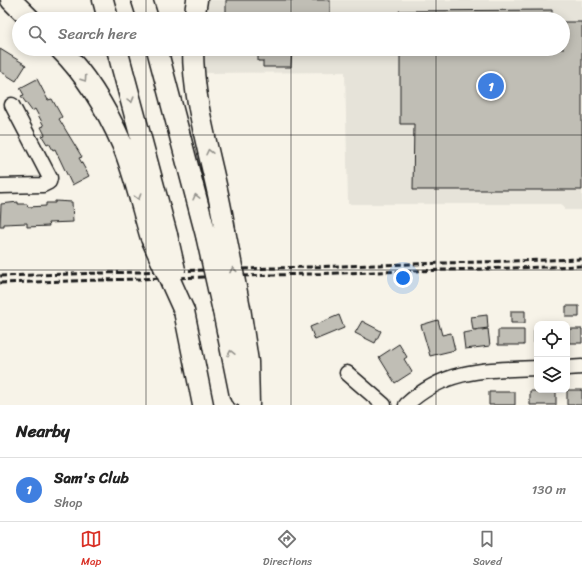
<!DOCTYPE html>
<style>
body{margin:0;font-family:Sriracha,sans-serif;background:#f2f2f2;color:#222}
.controls{position:absolute;right:12px;bottom:12px;display:grid;overflow:hidden;border-radius:8px;box-shadow:0 2px 10px #0003}
.controls button{width:36px;height:36px;display:grid;place-items:center;padding:0;border:0;border-bottom:1px solid #e0e0e0;background:#fff;color:#222;font:20px sans-serif}
.you{position:absolute;left:403px;top:278px;width:14px;height:14px;margin:-10px;border:3px solid #fff;border-radius:50%;background:#1a73e8;box-shadow:0 0 0 6px #1a73e833}
.badge{display:grid;place-items:center;width:26px;height:26px;border-radius:50%;background:#d93025;color:#fff;font-size:13px;font-weight:700}
.pin{position:absolute;translate:-50% -50%;border:2px solid #fff;box-shadow:0 1px 4px #0006}
.list{margin:0;padding:0;list-style:none}
h2{display:flex;justify-content:space-between;align-items:center;height:52px;margin:0;padding:0 16px;font-size:17px}
h2 small{font-size:13px;font-weight:400;color:#767676}
.list li{display:grid;grid-template-columns:26px 1fr auto;gap:12px;align-items:center;box-sizing:border-box;height:64px;padding:0 16px;border-top:1px solid #e0e0e0}
.list b{display:block;font-size:15px;white-space:nowrap}
.list p{margin:0;font-size:13px;white-space:nowrap;color:#767676}
.list em{font-size:13px;font-style:normal;color:#767676}
.icon{flex:none;width:22px;height:22px;fill:none;stroke:currentColor;stroke-width:2;stroke-linecap:round;stroke-linejoin:round}
.map{position:relative;flex:none;width:582px;height:405px;overflow:hidden}
.search{position:absolute;background:#fff;box-shadow:0 2px 10px #0003;left:12px;right:12px;top:12px;height:44px;display:flex;align-items:center;gap:10px;box-sizing:border-box;padding:0 14px;border-radius:22px;color:#767676;font-size:15px}
.sheet{height:116px;background:#fff}
nav{display:flex;justify-content:space-around;align-items:center;box-sizing:border-box;height:56px;border-top:1px solid #e0e0e0;background:#fff;font-size:11px;color:#767676}
nav a{display:grid;justify-items:center;gap:2px}
nav .on{color:#d93025}
.map>svg:first-child{display:block}
.built{fill:#e6e3d9}
.building{fill:#c0beb5;stroke:#1c1c1c}
.lines{fill:none;stroke-linecap:round;stroke-linejoin:round}
.minor-casing{stroke:#1c1c1c;stroke-width:17}
.highway-casing{stroke:#1c1c1c;stroke-width:23}
.minor{stroke:#f7f3e8;stroke-width:14}
.highway{stroke:#f7f3e8;stroke-width:20}
.rail{stroke:#1c1c1c;stroke-width:3;stroke-dasharray:6 3;stroke-linecap:butt}
.highway-bridge-casing{stroke:#1c1c1c;stroke-width:23;stroke-linecap:butt}
.highway-bridge{stroke:#f7f3e8;stroke-width:20}
.oneway{stroke:#94928c}
.grid{fill:none;stroke:#1c1c1c;stroke-width:1;stroke-opacity:0.55}
</style>
<div class="map">
<svg width="582" height="405" viewBox="0 0 582 405">
<rect width="100%" height="100%" fill="#f7f3e8"/>
<filter id="ink" filterUnits="userSpaceOnUse"><feTurbulence type="fractalNoise" baseFrequency=".025" numOctaves="2"/><feDisplacementMap in="SourceGraphic" scale="8" xChannelSelector="R" yChannelSelector="G"/><feConvolveMatrix kernelMatrix="1 2 1 2 8 2 1 2 1" color-interpolation-filters="sRGB"/></filter>
<g filter="url(#ink)">
<path class="built" d="M204,0H582V210H564V206L561,204H348L345,72L204,73L201,49H563V19H202Z"/>
<path class="building" d="M226,0H330V19H226Z
M552,10V19H399V11Z
M563,22H582V190H413L414,124H400V49H563Z
M0,49L26,65L16,81L0,71Z
M262,49H292L291,67H263V61H258V51H262Z
M37,79L48,100L52,99L62,117L59,119L82,157L79,158L89,176L72,185L55,149L53,150L49,143L47,144L42,136L45,135L41,127L44,126L35,109L32,111L21,96L24,95L20,88Z
M55,201L72,202L73,222L48,223L49,226L27,227V223L4,224V226H0L1,204L18,202V204H27L28,207L46,206V203H55Z
M566,306H579V317H566Z
M511,311H525V323H511Z
M339,315L344,328L315,340L310,327Z
M487,315L488,328L473,330L471,317Z
M438,320L442,335L451,333L455,350L430,356L421,325Z
M362,321L381,331L375,343L355,333Z
M488,329L490,346L465,349L463,333Z
M569,329H582V343H569Z
M498,330H524V345H498Z
M534,330H537V344H534Z
M399,344L407,357L404,359L412,372L395,383L379,357Z
M567,390H582V405H567Z
M530,391H556V405H530Z
M489,392H515V405H489Z"/>
<g class="lines">
<g class="minor-casing">
<path id="minor" d="M0,186L43,185L49,182L50,178L12,105
M567,368L582,367
M347,373L384,405
M406,405C446,368 486,370 537,368"/>
</g>
<g class="highway-casing">
<path id="highway" d="M11,0L30,19
M103,0L108,19
M142,0L148,19
M194,19L197,0
M60,49C86,75 107,110 122,144C134,172 142,209 151,238
M117,49L167,235
M157,49L206,235
M193,49C193,111 216,170 225,231
M240,308L248,362L249,405
M184,311L203,405
M223,311L240,395"/>
</g>
<use href="#minor" class="minor"/>
<use href="#highway" class="highway"/>
<path class="rail" d="M0,276L582,259
M0,283L582,266"/>
<g class="highway-bridge-casing">
<path id="highway-bridge" d="M225,231L240,308
M167,235L175,270
M206,235L223,311
M151,238L184,311"/>
</g>
<use href="#highway-bridge" class="highway-bridge"/>
</g>
<defs><path id="oneway-chevron" d="M-2-3.5L2.5 0L-2 3.5" fill="none" stroke-width="1.6" stroke-linecap="round" stroke-linejoin="round"/></defs>
<g class="oneway">
<use href="#oneway-chevron" transform="translate(84 79) rotate(56)"/>
<use href="#oneway-chevron" transform="translate(131 100) rotate(74)"/>
<use href="#oneway-chevron" transform="translate(209 152) rotate(-103)"/>
<use href="#oneway-chevron" transform="translate(138 197) rotate(73)"/>
<use href="#oneway-chevron" transform="translate(196 197) rotate(-104)"/>
<use href="#oneway-chevron" transform="translate(233 270) rotate(-101)"/>
<use href="#oneway-chevron" transform="translate(231 353) rotate(-102)"/>
</g>
</g>
<path class="grid" d="M146,0V19M291,0V19M436,0V19M146,49V405M291,49V405M436,49V405M0,135H582M0,270H582"/>
</svg>
<div class="controls">
<button><svg class="icon" aria-label="locate" viewBox="0 0 24 24"><circle cx="12" cy="12" r="6"/><path d="M12 2v4M12 18v4M2 12h4M18 12h4"/></svg></button>
<button><svg class="icon" aria-label="layers" viewBox="0 0 24 24"><path d="M12 4l9 5-9 5-9-5zM3 14l9 5 9-5"/></svg></button>
</div>
<div class="you"></div>
<div class="pin badge" style="left:491px;top:86px;background:#3f7fe0">1</div>
<div class="search"><svg class="icon" aria-label="search" viewBox="0 0 24 24"><circle cx="10" cy="10" r="6"/><path d="M15 15l6 6"/></svg>Search here</div>
</div>
<section class="sheet">
<h2>Nearby<small></small></h2>
<ul class="list">
<li><span class="badge" style="background:#3f7fe0">1</span><div><b>Sam's Club</b><p>Shop</p></div><em>130 m</em></li>
</ul>
</section>
<nav>
<a class="on"><svg class="icon" aria-label="map" viewBox="0 0 24 24"><path d="M3 6l6-2 6 2 6-2v14l-6 2-6-2-6 2zM9 4v14M15 6v14"/></svg>Map</a>
<a><svg class="icon" aria-label="directions" viewBox="0 0 24 24"><path d="M12 3l9 9-9 9-9-9zM9 14v-3h6M13 9l2 2-2 2"/></svg>Directions</a>
<a><svg class="icon" aria-label="saved" viewBox="0 0 24 24"><path d="M7 4h10v16l-5-4-5 4z"/></svg>Saved</a>
</nav>
